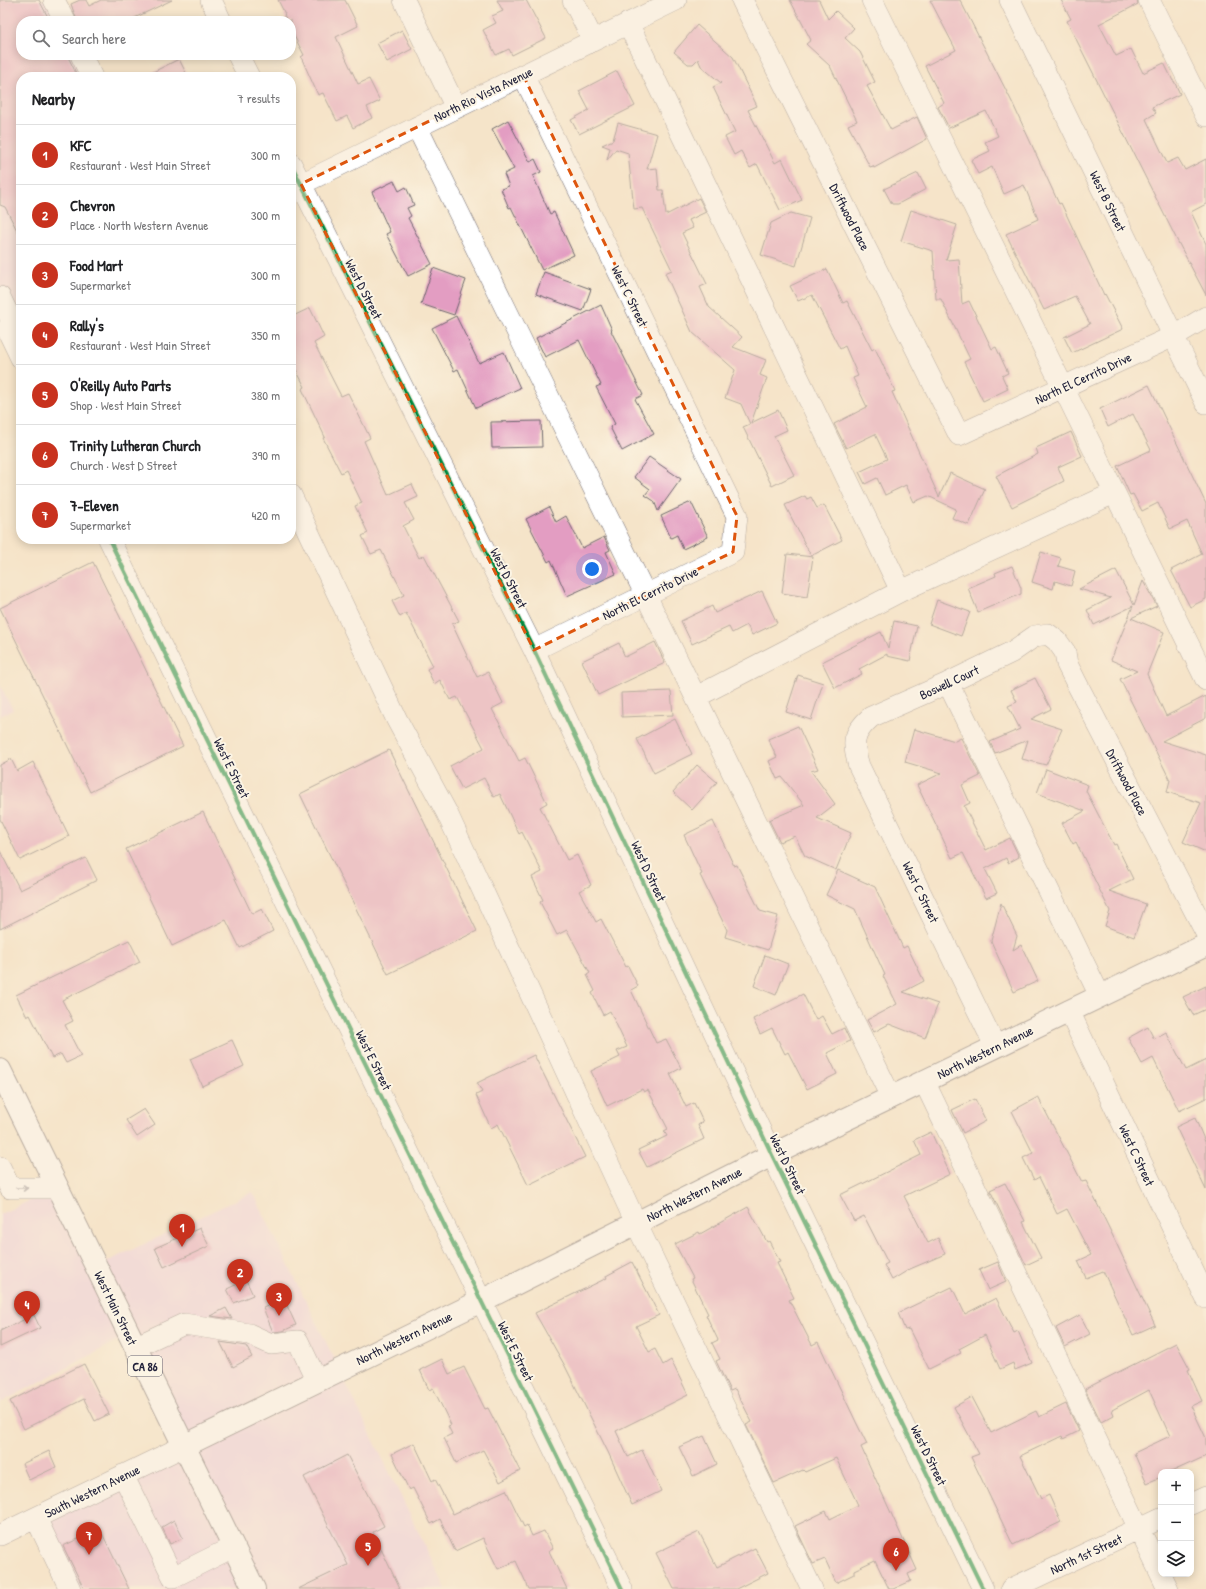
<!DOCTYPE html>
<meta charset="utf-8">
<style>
body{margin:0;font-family:"Patrick Hand",sans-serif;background:#f6f6f6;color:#202124}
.controls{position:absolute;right:12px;bottom:12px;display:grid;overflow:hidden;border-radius:8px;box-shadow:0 2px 10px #0003}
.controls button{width:36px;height:36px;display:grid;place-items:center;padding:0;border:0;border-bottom:1px solid #e0e0e0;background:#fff;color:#202124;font:20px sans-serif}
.you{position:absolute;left:592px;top:569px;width:14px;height:14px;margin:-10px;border:3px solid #fff;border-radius:50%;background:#1a73e8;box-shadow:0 0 0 6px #1a73e833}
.badge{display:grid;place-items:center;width:26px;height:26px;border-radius:50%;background:#c8321e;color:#fff;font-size:13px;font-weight:700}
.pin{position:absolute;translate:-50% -33px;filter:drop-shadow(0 1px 2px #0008)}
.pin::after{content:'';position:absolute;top:21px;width:14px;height:12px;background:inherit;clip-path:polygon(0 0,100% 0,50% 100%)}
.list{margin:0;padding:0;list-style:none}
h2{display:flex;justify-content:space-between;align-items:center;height:52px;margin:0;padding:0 16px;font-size:17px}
h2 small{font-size:13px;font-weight:400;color:#757577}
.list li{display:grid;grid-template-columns:26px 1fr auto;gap:12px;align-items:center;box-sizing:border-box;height:60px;padding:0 16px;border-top:1px solid #e0e0e0}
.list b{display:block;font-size:15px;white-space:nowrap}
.list p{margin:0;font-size:13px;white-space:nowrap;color:#757577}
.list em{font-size:13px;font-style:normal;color:#757577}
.icon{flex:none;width:22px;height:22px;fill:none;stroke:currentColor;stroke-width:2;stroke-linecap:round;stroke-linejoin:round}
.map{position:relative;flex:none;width:1206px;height:1589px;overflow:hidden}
.search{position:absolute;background:#fff;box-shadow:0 2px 10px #0003;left:16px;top:16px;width:280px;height:44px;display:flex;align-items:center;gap:10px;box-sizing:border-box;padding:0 14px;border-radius:16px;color:#757577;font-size:15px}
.panel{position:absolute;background:#fff;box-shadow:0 2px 10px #0003;left:16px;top:72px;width:280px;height:472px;border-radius:16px}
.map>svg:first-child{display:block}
.built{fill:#eed0e7}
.building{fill:#e39dc2}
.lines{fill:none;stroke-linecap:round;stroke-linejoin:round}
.minor-casing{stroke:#6c666d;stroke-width:22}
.major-casing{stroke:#6c666d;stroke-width:24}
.highway-casing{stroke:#6c666d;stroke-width:24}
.minor{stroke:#fff;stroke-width:21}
.major{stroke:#fff;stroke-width:22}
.highway{stroke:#fff;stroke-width:22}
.cycleway-casing{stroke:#fcf5e5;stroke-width:6}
.cycleway{stroke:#00873e;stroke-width:4}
.oneway{stroke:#9c9ca7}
.marked{fill:none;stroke:#de560e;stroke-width:3;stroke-dasharray:8 5;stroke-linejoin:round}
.labels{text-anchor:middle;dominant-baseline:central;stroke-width:4;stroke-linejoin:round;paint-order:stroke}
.shield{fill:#fcf5e5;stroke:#63616e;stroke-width:1}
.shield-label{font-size:12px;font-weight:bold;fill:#22223b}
.street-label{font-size:13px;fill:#22223b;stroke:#fcf5e5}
</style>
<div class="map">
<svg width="1206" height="1589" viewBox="0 0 1206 1589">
<rect width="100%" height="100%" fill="#fcf5e5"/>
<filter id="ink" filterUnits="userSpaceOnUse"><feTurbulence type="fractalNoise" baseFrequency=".025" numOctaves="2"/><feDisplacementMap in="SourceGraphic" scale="8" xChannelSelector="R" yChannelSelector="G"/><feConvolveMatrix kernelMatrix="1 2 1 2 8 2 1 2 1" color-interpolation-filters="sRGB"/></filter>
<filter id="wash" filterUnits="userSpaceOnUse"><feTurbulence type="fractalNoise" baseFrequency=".012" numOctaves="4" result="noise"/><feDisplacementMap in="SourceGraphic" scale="16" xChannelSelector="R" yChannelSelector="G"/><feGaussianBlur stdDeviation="0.9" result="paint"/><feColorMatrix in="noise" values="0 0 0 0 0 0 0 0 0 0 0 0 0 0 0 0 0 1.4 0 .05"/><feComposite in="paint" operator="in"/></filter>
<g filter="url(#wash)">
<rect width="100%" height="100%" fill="#f5e4c9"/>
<path class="built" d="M0,0H46L57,21H21V55H75L86,77H21V321L0,331Z
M0,685L13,710L0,716Z
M58,1188L96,1267L253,1192L446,1589H70L36,1518L183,1446L129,1335L0,1403V1214Z"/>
<g id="blocks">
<path class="building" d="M0,0H39L50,21H21V55H67L78,77H21V238L5,207L0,205Z
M80,0H86L89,6L101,0H172L128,21H77L71,4Z
M278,0H345L358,26L336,37L358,84L369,79L380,101L367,107L372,118L353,128L347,116L337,121L323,93L318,95L301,57L304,55L291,30V21H287L284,15L285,14Z
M497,0H526L546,38L512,55L509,49L496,55L483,30L496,23L492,16L503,11Z
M790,0H819L828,19L836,11L854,28L845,38L860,52L875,82L867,86L891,130L917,117L927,139L874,168L873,166L870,167L848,125L857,121L830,66L806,44L811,40Z
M930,0H960L1012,102L1059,204L1061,203L1104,295L1105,294L1123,329L1072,353L1064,337L1090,324L1075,296L1044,310L1006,234L1038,219L1024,185L1004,194L992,167L978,174L971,160L990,151L985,142L998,136L986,111L949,128L938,107L944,103L925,66L956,50Z
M1061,0H1137L1138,4L1099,24L1116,56L1131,49L1143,73L1164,63L1173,81H1174L1180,94L1152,107L1156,113L1146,119L1167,163L1178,158L1185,170L1206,159V204L1191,212L1206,244V295L1178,242L1067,21L1071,19Z
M697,25L733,57L757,106L748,110L775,163L782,159L802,200L780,210L757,164L750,168L741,151L734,155L725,137L735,132L713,87L721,83L701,66L698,59L693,64H688L674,52Z
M402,30L412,49L387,62L377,43Z
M179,59L188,77H143Z
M617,71L635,106L579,134L571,120L589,110L579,91Z
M508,120L530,162L535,159L541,172L533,176L550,214L554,212L574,255L542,270L511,207L509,208L501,189L509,186L504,174L514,169L492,129Z
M618,123L657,134L647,169L657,168L659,190H663L666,215L699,198L706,212L689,220L693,228L682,233L707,284L700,287L709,307L742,337L733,347L766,360L760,375L767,378L751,423L778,410L787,430L774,436L794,475L772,486L743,427L750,424L741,404L725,398L735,370L692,332L665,273L672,270L642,208L634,209L628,153L616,149L607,160L610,148L602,145L613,140Z
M918,173L926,189L898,204H892L884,189Z
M394,181L399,191L406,187L414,205L407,208L411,216L408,218L432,264L408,276L386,234L390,232L372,192Z
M911,210L957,225L946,260L959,259L962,304L969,301L992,349L996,347L1008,373L1002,376L1008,389L983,401L964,362L970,359L941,299H936L933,251L901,241Z
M791,213L810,218L796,266L761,255L771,223Z
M433,268L466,280L454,315L421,304Z
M827,269L843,303L847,301L872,350L875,348L895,391L892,392L939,497L950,473L985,489L969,525L952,518L956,509L928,496L914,502L906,485L885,495L877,478L865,484L859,472L887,459L875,434L846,448L834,424L867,407L853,378L858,376L845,346L840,349L812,295L798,301L790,286Z
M544,272L591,289L583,311L536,294Z
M601,305L612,330L611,331L643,395L635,399L654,434L622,451L610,427L615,424L596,387L601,385L579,340L545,357L536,338Z
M310,308L324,337L314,343L341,396L348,393L370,438L364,441L388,495L412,484L418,497L405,503L414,520L403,526L419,558L424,555L459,621L452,624L477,677L488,672L503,703L492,709L519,761L525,758L547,803L540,807L567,860L577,855L591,885L579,891L596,922L601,919L626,967L628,966L638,986L631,990L656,1043L666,1039L681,1068L670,1074L686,1107L694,1103L703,1122L698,1125L704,1139L647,1167L638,1150L667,1136L664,1131L668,1129L648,1090L644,1092L642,1089L607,1106L591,1071L620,1057L617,1051L627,1047L610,1011L603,1015L592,993L595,991L587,975L590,973L567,930L557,935L540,902L543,900L532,877L542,872L522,832L519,834L500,794L494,797L484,778L462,789L450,766L484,748L457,697L450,700L440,680L434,684L427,669L433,666L406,613L400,617L392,601L404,595L381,550L371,554L362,536L368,533L355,506L362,503L346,470L341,473L323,438L325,437L302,389L305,387L291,360V317Z
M456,316L479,363L504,352L520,388L476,408L458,369L454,371L432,328Z
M1149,385L1206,504V599L1190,607L1171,570L1202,554L1187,521L1170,529L1158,503L1142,511L1133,494L1130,495L1117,466L1151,450L1133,414L1108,427L1100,409Z
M541,421L542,447L492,448L491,422Z
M1071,432L1082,456L1058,467L1064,481L1012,507L996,476L1038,454L1036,448Z
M649,457L681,479L658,511L654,501L645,495L650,489L634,477Z
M805,496L807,499L811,497L817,508L824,505L842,540L811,556L785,505Z
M691,502L708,537L683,549L677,535L671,538L661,516Z
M549,507L556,522L566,516L582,548L604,537L610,550L606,552L616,574L567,596L551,560L548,562L526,519Z
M1041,552L1061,558L1058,566L1075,571L1071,586L1055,581L1053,589L1032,582Z
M787,554L813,557L807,597L782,593Z
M93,562L183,746L90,792L0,608Z
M1012,566L1021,588V594L978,612L968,588L996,576L995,573Z
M1116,570L1134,605L1143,581L1157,606L1131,618L1164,632L1147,674L1166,716L1206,696V718L1162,741L1206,755V852L1183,842L1201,803L1167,792L1170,780L1120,679L1137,671L1111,660L1133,606L1094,625L1087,610L1111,598L1079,589Z
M762,591L777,623L752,635L747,625L732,633L729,627L692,644L681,621L712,606L715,613Z
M937,600L970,612L961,636L929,624Z
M894,621L917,626L910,661L887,656V654L859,669L862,674L835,688L822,662L881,632L888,648Z
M655,642L665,663L598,695L582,661L619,643L625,657Z
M798,675L823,683L811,720L786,712Z
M1035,678L1051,709L1031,719L1062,729L1046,765L1022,759L1028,740L995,753L990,742L1020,729L1008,706L1017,702L1011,690Z
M671,691L673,715L622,717L621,693Z
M675,719L692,754L654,773L637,739Z
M798,726L818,769L811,771L835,804L817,818L851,833L836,870L805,856L795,836L780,842L769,820L804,805L782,777L777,779L769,761L777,757L768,739Z
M914,729L955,741L961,738L980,776L962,785L970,803L964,806L986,850L1010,838L1019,857L1008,863L1006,858L985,869L997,893L986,898L963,853L952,858L917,785L942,773L905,762Z
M389,750L477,931L388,974L300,794Z
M11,759L17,771L33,762L69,836L20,860L0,819V765Z
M697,765L717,782L692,810L673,792Z
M1046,769L1088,785L1086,791L1114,845L1116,844L1133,879L1109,891L1146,904L1134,937L1105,926L1110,911L1076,842L1073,844L1062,823L1085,811L1037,793Z
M203,812L252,914L262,909L273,931L240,948L226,920L172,946L126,849Z
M713,821L734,866L737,865L760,911L778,916L768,950L725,937L727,930L700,875L702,874L684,835Z
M0,851L20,890L86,858L97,880L0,929Z
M838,870L875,887L903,948L907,946L924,981L903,992L938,1004L925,1038L889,1024L874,1032L867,1020L897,1004L883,976L885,975L855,909L826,895Z
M1001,903L1017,936L1013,950L1021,945L1038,981L1014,992L991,941Z
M129,940L140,962L62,1000L73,1021L65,1025L81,1056L66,1063L61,1054L52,1058L30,1015L27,1017L16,995Z
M765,955L788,964L776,995L754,986Z
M1206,986V1009L1193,1015L1183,997Z
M803,994L816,1020L822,1016L832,1034L844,1028L850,1041L827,1053L837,1074L807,1089L788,1052L785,1054L772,1028L760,1034L753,1019Z
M1148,1027L1154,1039L1166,1032L1186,1070L1206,1060V1098L1179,1111L1153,1058L1142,1064L1128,1038Z
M232,1040L244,1066L202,1086L190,1059Z
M534,1055L585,1157L528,1185L498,1124L491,1128L476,1095L482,1092L477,1083Z
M1038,1097L1082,1182L1086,1181L1110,1230L1155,1325L1133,1335L1103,1271L1086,1278L1078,1261L1091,1255L1067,1209L1057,1214L1039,1177L1034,1180L1023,1158L1033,1153L1012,1111Z
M975,1099L986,1121L963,1133L952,1110Z
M144,1109L155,1125L137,1137L126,1120Z
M1195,1118L1206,1144V1190L1176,1127Z
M931,1132L950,1174L904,1196L928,1243L938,1238L945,1254L910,1269L892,1280L884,1265L888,1263L864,1216L854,1221L840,1195L921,1155L914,1140Z
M1005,1183L1025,1221L1023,1222L1041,1258L1026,1265L990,1190Z
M748,1207L767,1242L769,1241L780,1262L777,1263L794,1298L789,1300L812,1345L818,1342L856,1422L867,1444L861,1447L917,1570L908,1574L911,1581L893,1589H889L875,1560L854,1570V1574L836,1583L825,1559L813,1564L795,1526L826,1511L830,1519L858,1505L836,1458L805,1472L803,1470L774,1483L746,1425L752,1422L735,1389L730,1391L716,1361L720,1359L712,1343L718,1340L706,1315L708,1314L691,1279L693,1278L675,1244L699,1232L700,1234Z
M200,1228L209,1246L164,1267L155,1248Z
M632,1262L659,1315L636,1326L649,1352L655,1349L663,1365L671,1360L688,1395L616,1431L628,1457L642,1450L661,1491L632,1505L608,1452L565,1366L535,1313L607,1278L606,1276Z
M998,1262L1006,1282L988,1290L979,1270Z
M246,1280L253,1295L234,1303L227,1289Z
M952,1287L965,1314L996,1298L1014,1333L1018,1331L1032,1363L1015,1370L1013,1363L1000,1369L985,1335L959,1349L961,1353L929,1369L909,1329L905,1330L898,1313Z
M284,1299L296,1325L283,1331L273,1332L263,1308Z
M226,1308L232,1319L210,1316Z
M34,1315L40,1328L0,1347V1331Z
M1080,1315L1090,1334L1065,1347L1056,1328Z
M220,1342L246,1346L252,1357L233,1367Z
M1176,1343L1190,1369L1188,1370L1202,1401L1191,1406L1206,1438V1456L1171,1472H1161V1477L1147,1483L1134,1453L1170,1436L1149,1390L1112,1410L1114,1415L1101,1422L1085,1389Z
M442,1359L449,1374L464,1367L485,1409L488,1408L520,1471L500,1482L483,1450L456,1463L444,1438L452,1434L448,1426L451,1425L433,1388L429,1390L420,1370Z
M84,1364L109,1414L95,1421L84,1399L24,1429L10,1401Z
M972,1397L991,1433L1036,1411L1039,1417L1066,1404L1079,1431L1063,1439L1062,1436L1020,1456L1041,1499L1049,1495L1061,1522L1013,1545L971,1457L979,1454L954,1407Z
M704,1436L717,1464L693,1476L679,1447Z
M414,1443L432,1481L435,1479L453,1514L506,1490L524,1527L527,1525L532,1536L544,1531L553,1549L549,1551L567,1589H529L516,1561L498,1569L483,1538L455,1551L440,1519L431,1524L413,1488L409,1490L392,1454Z
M49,1451L56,1467L29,1480L22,1464Z
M347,1455L384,1526L373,1532L400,1589H298L348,1565L304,1477Z
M174,1520L183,1538L170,1544L162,1527Z
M100,1529L129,1589H84L63,1546Z
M699,1532L717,1567L755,1548L768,1573L736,1589H674L656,1553Z"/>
</g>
</g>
<g filter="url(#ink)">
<use href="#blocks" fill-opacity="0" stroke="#6c666d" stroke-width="1"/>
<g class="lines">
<g class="minor-casing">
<path id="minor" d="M54,0L65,21
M211,0L221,21
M404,0L456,108
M573,0L593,40
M742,0L959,435L1174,336L1206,317
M872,0L1063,387L1206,680
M1010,0L1206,403
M1149,0L1206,116
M628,23L901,591
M81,55L92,77
M238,55L249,77
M523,75L737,516L733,552L534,650
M417,127L891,1097
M291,164L534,650L772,1155L983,1589
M291,189L676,0
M0,297L14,326
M7,329L21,358
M291,495L397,720L447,813L636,1223L812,1589
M109,539L622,1589
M948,683L1100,996
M696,697L901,591L1114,493
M1069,1011L1206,1298
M995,1046L859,766C852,743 852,734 871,717L948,683L1012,652L1035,636L1048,634L1057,641L1065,652L1067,664L1076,682L1206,933
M924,1081L1168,1589
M0,1167L10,1188H58
M135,1347L184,1324L249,1334L271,1344L298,1341L317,1381
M123,1475L173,1577L233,1547
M1191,1504L1206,1497
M36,1518L70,1589
M0,1535L184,1446
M1011,1589L1161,1518"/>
</g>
<g class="major-casing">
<path id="major" d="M184,1446L481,1301L772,1155L1206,945"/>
</g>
<g class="highway-casing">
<path id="highway" d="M0,1070L254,1589"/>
</g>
<use href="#minor" class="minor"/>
<use href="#major" class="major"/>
<use href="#highway" class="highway"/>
<g class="cycleway-casing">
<path id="cycleway" d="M291,164L534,650L772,1155L983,1589
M109,539L622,1589"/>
</g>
<use href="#cycleway" class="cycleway"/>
</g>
<defs><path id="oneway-shaft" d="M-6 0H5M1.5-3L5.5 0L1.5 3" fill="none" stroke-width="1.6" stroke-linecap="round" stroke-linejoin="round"/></defs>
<use class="oneway" href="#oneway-shaft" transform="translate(22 1188)"/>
</g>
<path d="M0 0H1206V1589H0ZM523,75L737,516L733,552L534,650L301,184Z" fill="#f5e4c9" fill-opacity=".55" fill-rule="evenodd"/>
<path class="marked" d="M523,75L737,516L733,552L534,650L301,184Z"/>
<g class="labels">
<rect class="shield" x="128" y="1356" width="34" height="20" rx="3"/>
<g class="shield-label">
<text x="145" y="1366">CA 86</text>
</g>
<g class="street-label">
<text transform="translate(483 94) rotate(-26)">North Rio Vista Avenue</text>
<text transform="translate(1108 201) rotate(64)">West B Street</text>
<text transform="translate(850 217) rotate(63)">Driftwood Place</text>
<text transform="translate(364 289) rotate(63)">West D Street</text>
<text transform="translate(630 296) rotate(64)">West C Street</text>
<text transform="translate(1083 378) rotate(-25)">North El Cerrito Drive</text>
<text transform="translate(509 578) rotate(63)">West D Street</text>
<text transform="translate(650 593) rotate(-26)">North El Cerrito Drive</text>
<text transform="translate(949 682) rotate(-25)">Boswell Court</text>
<text transform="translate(232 768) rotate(64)">West E Street</text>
<text transform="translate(1127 782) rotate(62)">Driftwood Place</text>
<text transform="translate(649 871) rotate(65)">West D Street</text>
<text transform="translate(921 892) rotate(64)">West C Street</text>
<text transform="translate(985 1052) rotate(-26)">North Western Avenue</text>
<text transform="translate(374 1060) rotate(64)">West E Street</text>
<text transform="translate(1137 1155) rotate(65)">West C Street</text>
<text transform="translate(788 1164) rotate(64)">West D Street</text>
<text transform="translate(694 1194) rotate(-27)">North Western Avenue</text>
<text transform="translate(116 1308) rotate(64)">West Main Street</text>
<text transform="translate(404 1338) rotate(-26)">North Western Avenue</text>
<text transform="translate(516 1351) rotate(64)">West E Street</text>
<text transform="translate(929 1455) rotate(64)">West D Street</text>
<text transform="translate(92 1491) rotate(-26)">South Western Avenue</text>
<text transform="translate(1086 1554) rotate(-25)">North 1st Street</text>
</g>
</g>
</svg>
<div class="controls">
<button>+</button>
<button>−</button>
<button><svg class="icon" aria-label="layers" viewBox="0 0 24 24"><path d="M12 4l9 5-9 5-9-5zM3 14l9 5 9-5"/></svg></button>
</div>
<div class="you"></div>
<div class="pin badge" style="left:182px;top:1247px">1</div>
<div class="pin badge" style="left:240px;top:1292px">2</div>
<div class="pin badge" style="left:279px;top:1316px">3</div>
<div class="pin badge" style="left:27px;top:1324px">4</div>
<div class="pin badge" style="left:368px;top:1566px">5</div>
<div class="pin badge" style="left:896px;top:1571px">6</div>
<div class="pin badge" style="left:89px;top:1555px">7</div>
<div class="search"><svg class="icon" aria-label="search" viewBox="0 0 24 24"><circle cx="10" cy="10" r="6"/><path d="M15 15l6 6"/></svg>Search here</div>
<section class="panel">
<h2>Nearby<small>7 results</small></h2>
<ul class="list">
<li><span class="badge">1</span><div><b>KFC</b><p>Restaurant · West Main Street</p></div><em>300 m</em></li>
<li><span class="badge">2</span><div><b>Chevron</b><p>Place · North Western Avenue</p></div><em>300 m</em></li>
<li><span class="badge">3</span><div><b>Food Mart</b><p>Supermarket</p></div><em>300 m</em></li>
<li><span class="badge">4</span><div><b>Rally's</b><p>Restaurant · West Main Street</p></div><em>350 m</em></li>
<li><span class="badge">5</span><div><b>O'Reilly Auto Parts</b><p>Shop · West Main Street</p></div><em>380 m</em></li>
<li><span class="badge">6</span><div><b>Trinity Lutheran Church</b><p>Church · West D Street</p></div><em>390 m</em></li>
<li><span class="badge">7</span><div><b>7-Eleven</b><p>Supermarket</p></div><em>420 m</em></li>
</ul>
</section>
</div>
